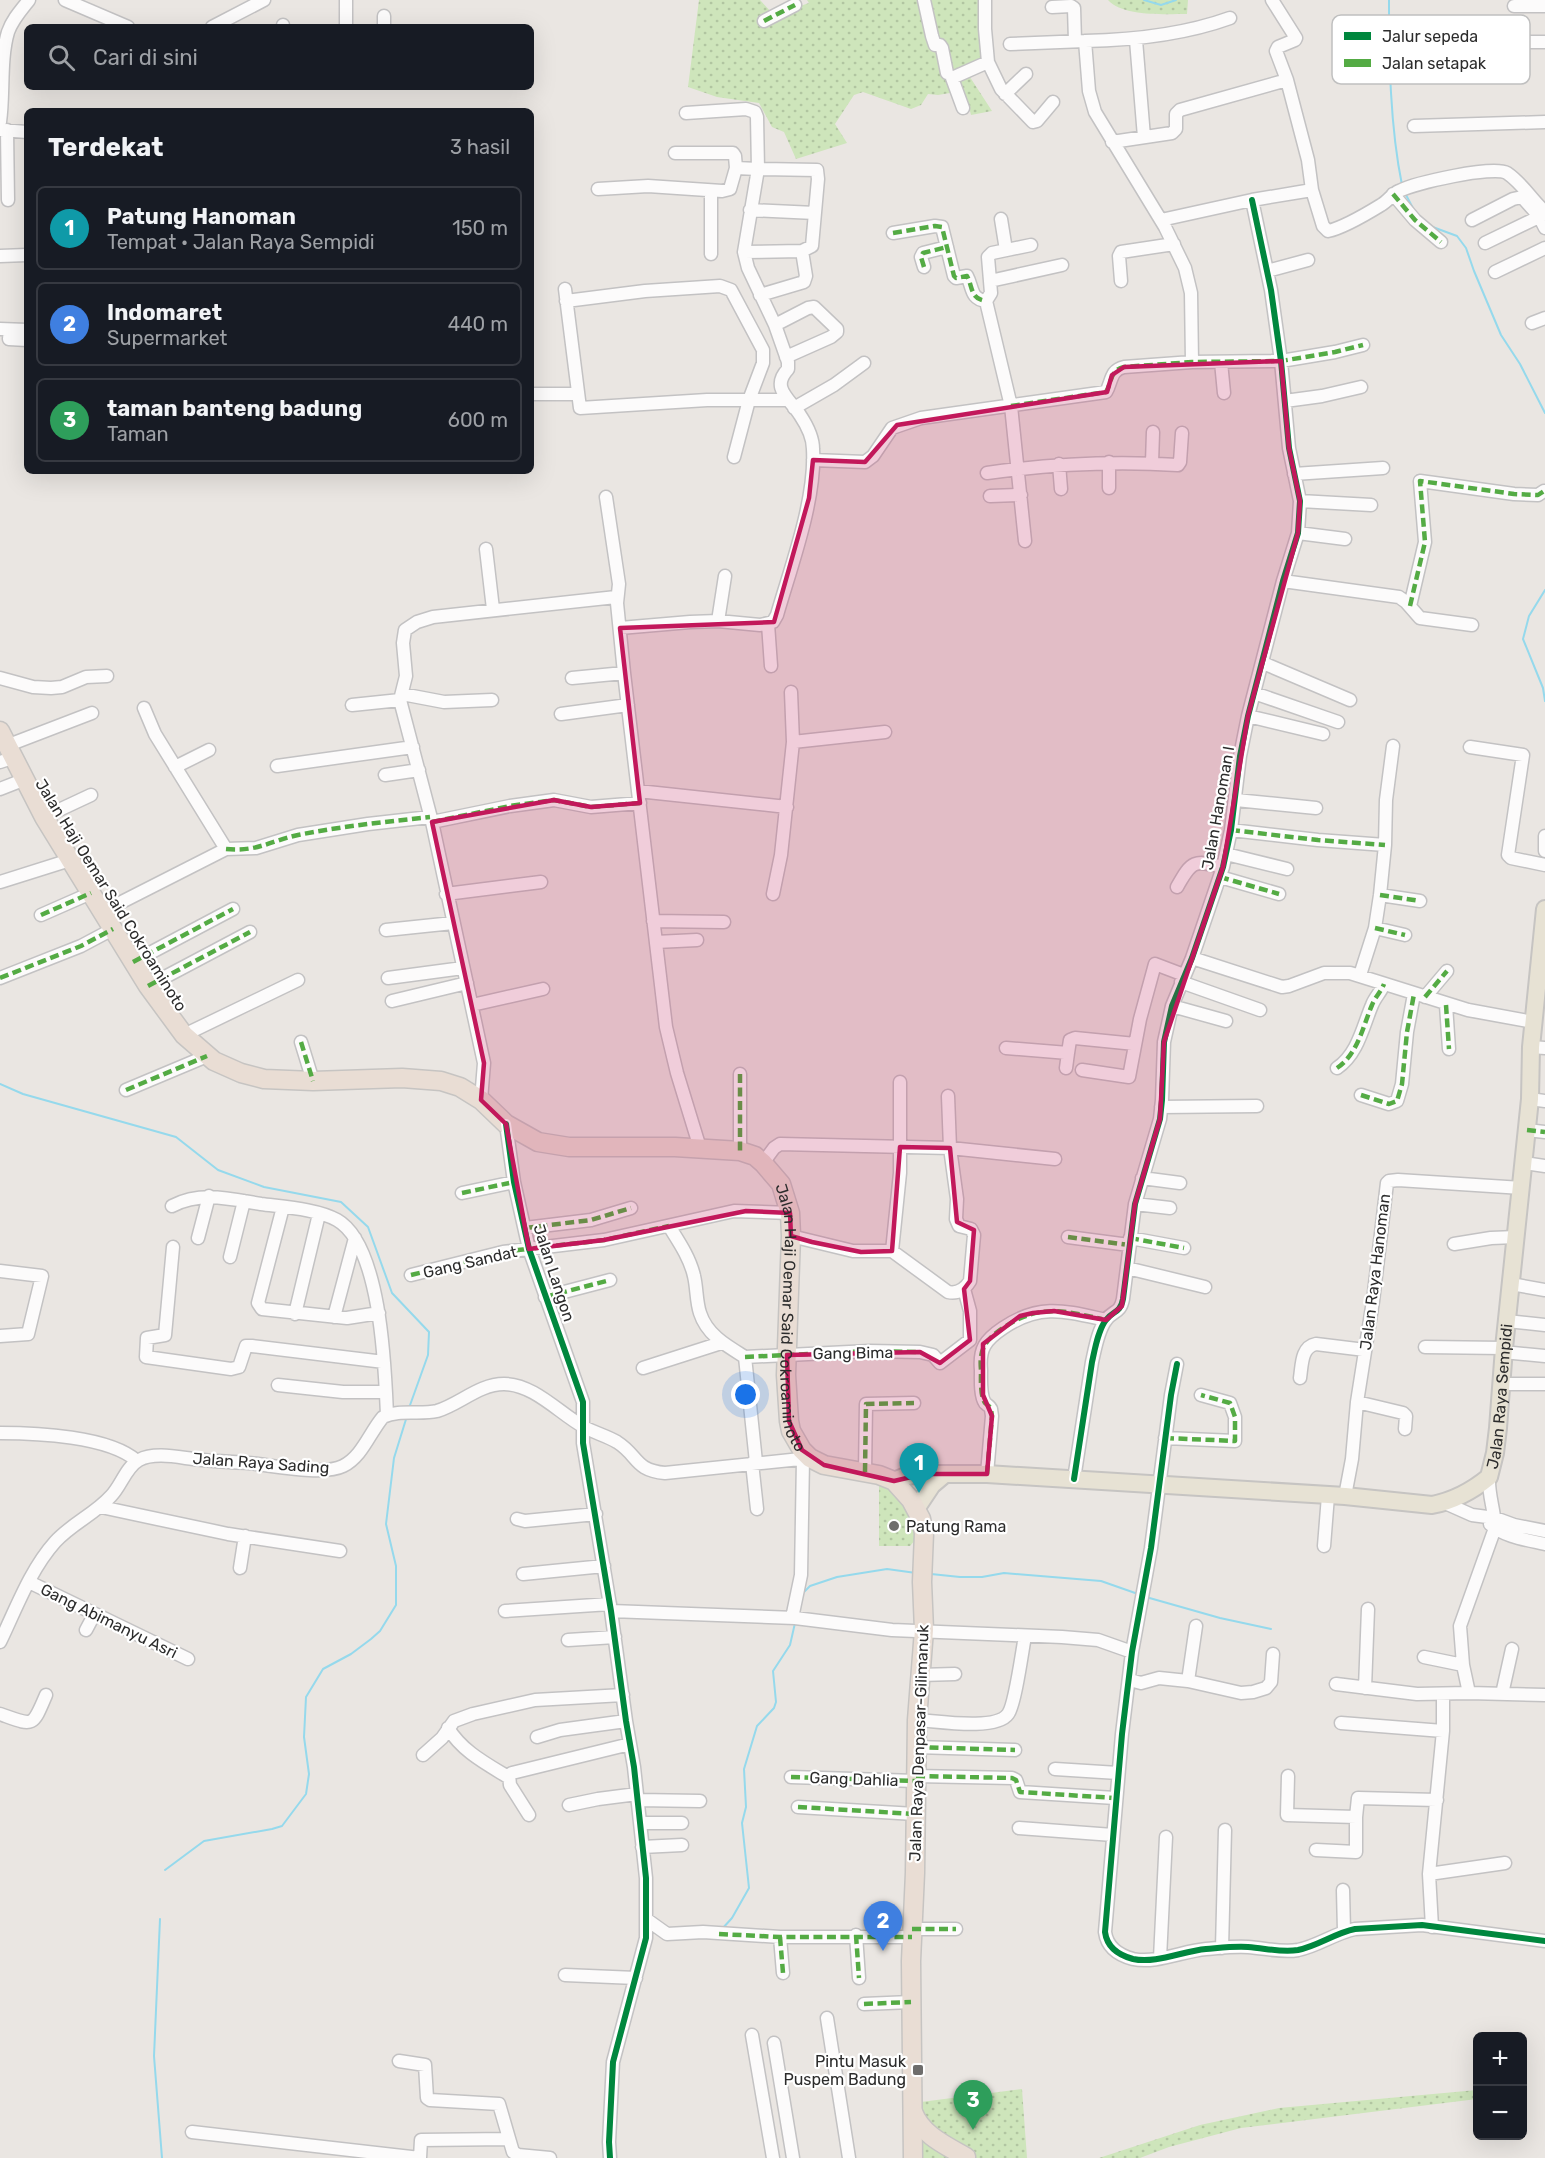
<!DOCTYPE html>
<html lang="id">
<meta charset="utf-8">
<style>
body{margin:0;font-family:Rubik,sans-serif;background:#242831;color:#f1f3f6}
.controls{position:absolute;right:18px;bottom:18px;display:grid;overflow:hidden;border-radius:9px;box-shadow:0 6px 24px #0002}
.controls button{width:54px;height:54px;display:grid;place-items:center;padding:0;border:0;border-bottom:2px solid #363941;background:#171b24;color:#f1f3f6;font:30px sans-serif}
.you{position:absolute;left:746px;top:1395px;width:21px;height:21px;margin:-15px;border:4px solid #fff;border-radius:50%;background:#1a73e8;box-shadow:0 0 0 9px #1a73e833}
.badge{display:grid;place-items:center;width:39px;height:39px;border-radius:50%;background:#6e6d6c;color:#fff;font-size:20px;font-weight:700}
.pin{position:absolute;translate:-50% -50px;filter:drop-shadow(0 2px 3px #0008)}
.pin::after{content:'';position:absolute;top:32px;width:21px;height:18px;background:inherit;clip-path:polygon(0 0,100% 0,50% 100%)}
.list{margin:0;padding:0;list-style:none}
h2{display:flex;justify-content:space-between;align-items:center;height:78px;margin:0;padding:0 24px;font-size:26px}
h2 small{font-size:20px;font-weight:400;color:#9ea1a6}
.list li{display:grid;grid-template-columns:39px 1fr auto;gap:18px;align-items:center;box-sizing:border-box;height:84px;margin:0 12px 12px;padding:0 12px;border:2px solid #363941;border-radius:9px}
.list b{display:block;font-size:22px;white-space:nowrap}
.list p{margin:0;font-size:20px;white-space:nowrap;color:#9ea1a6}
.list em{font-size:20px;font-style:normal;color:#9ea1a6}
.icon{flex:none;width:33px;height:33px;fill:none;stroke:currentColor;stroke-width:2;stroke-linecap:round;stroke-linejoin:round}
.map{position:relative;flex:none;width:1545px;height:2158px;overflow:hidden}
.search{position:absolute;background:#171b24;box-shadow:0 6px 24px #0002;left:24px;top:24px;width:510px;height:66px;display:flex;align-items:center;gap:15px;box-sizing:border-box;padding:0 21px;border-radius:9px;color:#9ea1a6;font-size:22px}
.panel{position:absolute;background:#171b24;box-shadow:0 6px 24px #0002;left:24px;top:108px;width:510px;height:366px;border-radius:9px}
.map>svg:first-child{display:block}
.grass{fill:url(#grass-dots)}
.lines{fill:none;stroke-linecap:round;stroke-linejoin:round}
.stream{stroke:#95d9ec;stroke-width:2}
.minor-casing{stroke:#c3c2c3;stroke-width:15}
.major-casing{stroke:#c6c4c2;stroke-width:20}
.highway-casing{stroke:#c6c4c2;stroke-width:21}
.minor{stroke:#fcfbfb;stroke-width:12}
.major{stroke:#e7e2d4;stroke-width:16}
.highway{stroke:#e9ddd4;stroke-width:18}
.quiet{stroke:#54ab44;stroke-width:4.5;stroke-dasharray:9 4.5;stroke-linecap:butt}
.cycleway-casing{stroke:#fff;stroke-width:10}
.cycleway{stroke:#00873e;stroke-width:6}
.marked{fill:#c2185b;fill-opacity:0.2;stroke:#c2185b;stroke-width:4.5;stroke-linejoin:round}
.poi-dot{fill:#6e6d6c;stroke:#fff;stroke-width:2}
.labels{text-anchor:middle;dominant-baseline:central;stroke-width:4.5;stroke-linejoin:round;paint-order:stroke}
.street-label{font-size:16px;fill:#2c2c2c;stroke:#fff}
.poi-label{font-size:16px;fill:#2c2c2c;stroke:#fff;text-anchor:start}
.key{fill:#fff;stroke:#c0c0c0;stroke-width:1.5}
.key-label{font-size:16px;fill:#2c2c2c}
</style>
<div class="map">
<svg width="1545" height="2158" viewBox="0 0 1545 2158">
<defs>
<pattern id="grass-dots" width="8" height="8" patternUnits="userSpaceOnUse" patternTransform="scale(1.5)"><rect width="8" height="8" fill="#cee5bb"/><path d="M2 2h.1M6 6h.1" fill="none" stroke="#b1c5a1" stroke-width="1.8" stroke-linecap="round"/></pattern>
</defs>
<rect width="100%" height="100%" fill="#eae6e2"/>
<path class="grass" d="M699,0H760L774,15L809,3L807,0H987L989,63L966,71L992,111L971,115L967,99L956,92L938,95L928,94L921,105L911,109L863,92L854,95L835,124L847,143L796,159L784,132L772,127L759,103L717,97L688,87Z
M1108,0H1188L1187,14C1166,14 1123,17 1108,0Z
M879,1484L893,1489L913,1517L916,1539L910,1546H879Z
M1022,2089L1027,2158H922L921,2102Z
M1477,2090V2099L1241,2128L1169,2147L1140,2158H1099L1200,2125L1279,2108Z"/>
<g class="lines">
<path class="stream" d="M1144,0L1161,5L1176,0
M1389,0C1389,60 1390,126 1402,185
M1405,193L1415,212
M1430,226L1457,236L1466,248L1474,271L1501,335L1520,364L1545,413
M1545,590L1529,616L1523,639L1543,688L1545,701
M0,1084L23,1094L176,1137L218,1170L264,1187L341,1202L368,1227L392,1293L429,1332L428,1355L409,1408
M931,1574L960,1577H982L1004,1573L1101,1581L1138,1594
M802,1594L810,1586L837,1577L887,1569L916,1573
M1146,1597L1220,1618L1271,1629
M165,1870L204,1841L272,1829L282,1826L306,1794L309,1774L304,1737L306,1697L323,1669L351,1654L371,1639L380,1631L396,1605V1566L386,1524L394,1458L407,1416
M160,1919L154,2056L162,2158
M722,1929L732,1918L749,1888L742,1823L746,1807L744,1769L757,1726L774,1708L776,1702L773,1671L790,1645L795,1623"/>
<g class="minor-casing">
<path id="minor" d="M65,0L128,27
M346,0V27
M924,0L932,36L935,45H940L942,48L947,73
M985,0V29L988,62
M1514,6H1545
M1052,7L1071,6L1074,8L1075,41
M384,16V27
M764,21L795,5
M212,27L264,0
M283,27V25
M1136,40L1144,137
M1523,42H1545
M1010,44L1085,41
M1287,80L1308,160L1312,190L1323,226L1328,231C1342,228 1368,213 1381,205C1388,201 1392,194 1399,191C1415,183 1493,165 1507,173C1522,183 1532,200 1545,212
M1005,94L1026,74
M963,108L952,78L988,62L1001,89L1033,122L1037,121L1053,102
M0,122C4,94 0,59 8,32C12,20 21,10 29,0
M1414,126L1545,122
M1,130L27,132
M7,130L8,200
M1112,142L1172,133L1176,129V114L1180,110L1287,80L1276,51L1278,47L1295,40L1296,38L1272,0
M675,153H733L735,156L736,168
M598,189L648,186L722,191L730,189L736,168L758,169L757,117L755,112L746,109L686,113
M1393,194L1415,220L1441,242
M750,210L815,213
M1001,219L1006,250
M1161,220L1252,200L1312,190
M1472,220L1513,199L1522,197L1539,216L1545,228
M893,233L935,226L942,227L954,276L956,278L967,276C973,287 970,299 986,301
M1485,243L1545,214
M711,254V191
M0,256L27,255
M924,267L921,257L923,253L947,247
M1267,271L1308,260
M1495,272L1545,248
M990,281L1062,265
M1121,281L1119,256L1121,252L1174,244
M565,289L580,408L707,400H786
M760,295L804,282L806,276L802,251
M566,301L645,291L720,286L731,290L763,350V363L749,400L734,457
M1532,323L1545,318
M775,325L808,308L814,307L837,329V332L831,337L786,357
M0,329L27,330
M10,330L9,339L27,340
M1192,362L1191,293L1185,268L1165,227L1095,112L1089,91L1085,41C1134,40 1183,35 1230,18
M1221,362L1224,393
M531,394H577
M1285,401L1322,396L1361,387
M794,408L834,385L864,363
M813,460L865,462L873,456L892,428L921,418L1106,392C1112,382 1110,370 1124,367L1192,362L1281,361L1335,352L1363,345
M1109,462V488
M1152,463L1153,432
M1059,464L1061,489
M987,473C1051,464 1113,461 1178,465L1180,462L1182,433
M1294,474L1383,468
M990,496L1021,495
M606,497L619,584L617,603L624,673L666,1027L677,1073L700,1148
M1300,501L1371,505
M1298,533L1345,539
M1025,541L1011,406L986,301L991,293L988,257L992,253L1031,245
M486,549L493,609
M1283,581L1399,597L1406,602L1420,618L1472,625
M1410,606L1425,542L1420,481L1514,494L1538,495L1544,491
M718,621L725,576
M768,624L771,666
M620,628L690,622L718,621L760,625L773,622L777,615C791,566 816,500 813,449C813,438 806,424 800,415C790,399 770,388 788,369V362L775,325L748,268L744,252L758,169L817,170L818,179L812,246L802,251L744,252
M1263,663L1350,700
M0,678L33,687L51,688L62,687L86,677L107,676
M572,678L624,673
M1254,693L1338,722
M402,694L444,702L492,700
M352,705L400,700
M144,708L155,734L226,849
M561,714L628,705
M1248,716L1323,734
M793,742L885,732
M6,746L92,713
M1470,747L1523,755L1508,855L1511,858L1545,865
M0,762L12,758
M277,766L413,747
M175,767L209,750
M385,775L419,770
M0,789L23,780
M638,791L787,807
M1236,800L1316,808
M44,817L91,795
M432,822L510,806L554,800L591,807L640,803
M1231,830L1318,840L1385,845
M1545,836V851
M1226,854L1287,869
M1220,877L1279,894
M0,882L70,860
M1177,887C1192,860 1194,860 1223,867
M446,894L541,882
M773,894L781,855L793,742L791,692
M1380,895L1420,901
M102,912L226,849L256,848L298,835L368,824L430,817
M41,915L91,893
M653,921L724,922
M1375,928L1405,935
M386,930L453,923
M656,942L697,940
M1192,958L1282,987L1289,986L1324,973H1350L1468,1010L1533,1022
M133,962L233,909
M1360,975L1375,928L1380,895L1385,845L1386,800L1393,746
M0,978L81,946L113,929
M388,978L463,968
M1181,982L1260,1010
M148,986L250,932
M1425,997L1447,971
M392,1001L467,983
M472,1005L543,989
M1446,1005L1449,1049
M1172,1006L1226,1021
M184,1035L298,980
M301,1042L313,1081
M1531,1047L1545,1048
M1006,1048L1068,1053L1070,1040L1075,1038L1135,1044
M1066,1068L1068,1053
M1337,1068C1358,1054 1363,1026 1372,1005C1375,997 1381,992 1384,984
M1082,1070L1129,1077L1140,1019L1155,964L1184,975
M740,1074V1151
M126,1090L207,1056
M1361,1095L1389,1104L1397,1101L1402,1084L1407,1032L1414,994
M948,1096L950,1148L1055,1159
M1530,1099L1545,1101
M481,1100L484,1063L432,822L400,700L406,676L403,643L405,630L417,622L433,617L616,597
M1161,1107L1257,1106
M506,1124L514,1182L529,1249L583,1402V1443L611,1611L626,1721L634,1767L646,1878V1938L613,2062L609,2142L610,2158
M1527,1130L1545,1132
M763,1163L774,1148L780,1144L950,1148L957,1199L956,1219L959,1226L971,1229L974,1235L970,1281C965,1289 958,1294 948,1292L892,1251H853L791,1236
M1524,1163L1545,1166
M1142,1178L1180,1183
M462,1193L514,1182
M1135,1204L1170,1208
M172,1206C201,1191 230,1199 261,1204C284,1207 318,1209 337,1220C381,1245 385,1368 387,1415
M283,1207L258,1303L262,1309L347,1318L379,1313
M669,1226C679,1242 690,1258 694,1276C697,1288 696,1301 700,1313C707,1335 727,1346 745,1357
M525,1228L591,1220L631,1208
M1068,1237L1129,1245
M198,1238L209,1196
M1130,1238L1184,1248
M1454,1244L1491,1238L1516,1237
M173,1247L165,1335L147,1338L146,1357L231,1369L239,1367L246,1346H252L384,1362
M892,1251L900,1173V1082
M230,1257L244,1201
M1127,1268L1205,1287
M0,1271L42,1276L28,1334L0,1336
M411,1275L503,1252L604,1240L734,1211L790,1213
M1511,1284L1545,1290
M545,1297L610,1280
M295,1314L319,1214
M334,1317L355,1238
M1507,1321L1545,1325
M1425,1347L1504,1348
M1503,1352L1545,1356
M745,1357L870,1351L920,1352L933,1355L940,1363L970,1340V1311L964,1289
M745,1357L756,1462
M1177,1364L1171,1395L1151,1548L1132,1652L1122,1734L1105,1932C1107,1947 1118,1955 1133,1959C1156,1964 1183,1951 1206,1949C1219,1948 1234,1946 1248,1947C1265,1948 1281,1953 1298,1950C1318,1946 1335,1933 1355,1929L1422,1925L1545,1941
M643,1368L721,1343
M1300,1378C1302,1365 1301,1347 1316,1344L1365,1350
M1503,1384H1545
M278,1385L343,1392H386
M1357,1402L1403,1413L1406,1416L1405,1429
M0,1433C36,1433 109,1436 137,1461
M1165,1438L1235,1441V1417L1230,1403L1201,1395
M752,1463L757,1509
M865,1472L866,1404L914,1403
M987,1474L992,1416L991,1409C990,1406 987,1405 985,1403C980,1396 981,1378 981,1370C979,1349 985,1340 1003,1328C1040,1303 1065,1311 1106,1320
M1074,1479L1092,1362C1095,1349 1098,1330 1106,1320C1113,1310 1120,1314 1123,1299L1135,1204L1160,1119L1162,1100L1164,1042L1172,1006L1192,958L1223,867L1231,830L1240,756L1248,716L1283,581L1298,533L1300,501L1289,448L1281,361L1271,290L1252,200
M1345,1496L1352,1459L1357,1402L1373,1301L1387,1183L1389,1181L1398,1180L1522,1188
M1445,1503L1472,1515L1495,1518L1514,1525L1545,1531
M101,1507L228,1534L340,1551
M517,1519L525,1521L596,1514
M1490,1524C1504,1537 1528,1540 1545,1544
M1324,1546L1328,1496
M240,1568L245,1536
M523,1574L604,1566
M29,1582L188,1659
M505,1611L610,1604
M611,1611L795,1618L892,1630L1062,1637L1098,1640L1132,1652
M792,1618L801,1575L803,1459
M86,1630L94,1615
M568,1640L615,1637
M0,1642C16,1609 30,1570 55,1542C71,1524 95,1514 111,1496C121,1486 126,1467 139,1460C154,1452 177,1457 193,1459C211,1461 230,1462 248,1463C271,1465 323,1476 343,1466C362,1457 370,1432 383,1417C399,1409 420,1415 437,1411C460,1404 479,1384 504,1384C534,1384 560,1414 584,1427C595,1433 607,1436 617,1442C639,1456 634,1470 665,1473L810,1458
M1424,1657L1463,1665
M920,1675L955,1674
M1130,1680L1141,1683L1159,1678L1188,1681L1241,1693L1253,1692L1266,1688L1271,1682L1273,1654
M1188,1681L1196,1626
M1336,1684L1417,1694L1469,1693L1545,1695
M1365,1688L1368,1609
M1469,1693L1463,1665L1460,1626L1495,1528C1495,1511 1488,1495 1489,1477
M1502,1694L1512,1649
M0,1714C34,1726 32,1728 46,1695
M917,1720C937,1721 996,1731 1008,1714C1015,1705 1022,1652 1025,1636
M1341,1723L1443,1731
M448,1728C462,1751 485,1763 508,1777
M537,1737L560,1730L626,1721
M916,1747L1015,1750
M423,1755L442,1738L454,1721L473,1714L535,1700L623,1695
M1055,1769L1118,1773
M916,1776L1012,1778L1016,1780L1020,1792L1115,1798
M1288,1776L1287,1815L1356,1817L1358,1798L1437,1800
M791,1777L916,1781
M638,1800L700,1801
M569,1805L598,1799L637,1794
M798,1807L915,1814
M529,1815L510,1785L509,1775L512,1773L630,1744
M640,1823H682
M1019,1828L1113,1835
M642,1847L682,1845
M1316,1850L1356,1852V1817
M1429,1874L1505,1863
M1343,1890L1344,1931
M646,1919L667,1934L703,1932L780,1937H912
M1432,1927L1429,1874L1443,1731V1695
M912,1929H956
M856,1935L859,1978
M780,1937L783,1973
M1222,1948L1225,1830
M1160,1958L1166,1837
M565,1975L636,1978
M864,2004L911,2002
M827,2018L849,2158
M752,2035L773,2158
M774,2043L793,2158
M399,2061L425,2065L427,2098L430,2100L499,2104L513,2152L518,2155L550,2158
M192,2132L420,2158L421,2140L508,2139"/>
</g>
<g class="major-casing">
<g id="major">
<path id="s1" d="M894,1481L906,1476L924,1474H987L1345,1496L1432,1505C1453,1501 1472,1491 1489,1477L1495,1453L1498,1428L1504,1348L1530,1099L1531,1047L1545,909"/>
<path d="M916,1509L932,1485L945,1474"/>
</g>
</g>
<g class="highway-casing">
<g id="highway">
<path id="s2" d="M0,731L44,817L148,986L184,1035L214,1061L241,1073L264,1079L313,1081L402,1078L441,1081L460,1087L481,1100L506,1124L538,1142L569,1147H675L740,1151L755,1156L763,1163L781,1184L790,1213L791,1236L786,1375L789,1421L791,1431L802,1450L810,1458L824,1465L879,1475L894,1481L911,1500L921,1519L924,1533L922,1582L924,1630L917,1720L915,1873L911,1961L913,2158"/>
<path d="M913,2112C922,2135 945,2145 966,2157"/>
</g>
</g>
<use href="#minor" class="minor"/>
<use href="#major" class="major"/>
<use href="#highway" class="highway"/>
<path class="quiet" d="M764,21L795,5
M1393,194L1415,220L1441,242
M893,233L935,226L942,227L954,276L956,278L967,276C973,287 970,299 986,301
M924,267L921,257L923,253L947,247
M1011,406L1106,392C1112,382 1110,370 1124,367L1192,362L1281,361L1335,352L1363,345
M1410,606L1425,542L1420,481L1514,494L1538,495L1544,491
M432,822L510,806L554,800L591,807L640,803
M1231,830L1318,840L1385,845
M226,849C257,852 270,841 298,835C342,826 386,822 430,817
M1220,877L1279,894
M1380,895L1420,901
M41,915L91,893
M1375,928L1405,935
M133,962L233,909
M0,978L81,946L113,929
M148,986L250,932
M1425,997L1447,971
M1446,1005L1449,1049
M301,1042L313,1081
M1337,1068C1358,1054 1363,1026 1372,1005C1375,997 1381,992 1384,984
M740,1074V1151
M126,1090L207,1056
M1361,1095L1389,1104L1397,1101L1402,1084L1407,1032L1414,994
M1527,1130L1545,1132
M462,1193L514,1182
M525,1228L591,1220L631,1208
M1068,1237L1129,1245
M1130,1238L1184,1248
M411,1275L510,1251L604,1240L669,1226
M545,1297L610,1280
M745,1357L870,1351L920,1352
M1165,1438L1235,1441V1417L1230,1403L1201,1395
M865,1472L866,1404L914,1403
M987,1474L992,1416L991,1409C990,1406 987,1405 985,1403C980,1396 981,1378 981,1370C979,1349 985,1340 1003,1328C1040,1303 1065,1311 1106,1320
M916,1747L1015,1750
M916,1776L1012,1778L1016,1780L1020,1792L1115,1798
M791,1777L916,1781
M798,1807L915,1814
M912,1929H956
M719,1934L780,1937H912
M856,1935L859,1978
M780,1937L783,1973
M864,2004L911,2002"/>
<g class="cycleway-casing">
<path id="cycleway" d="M506,1124L514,1182L529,1249L583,1402V1443L611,1611L626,1721L634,1767L646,1878V1938L613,2062L609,2142L610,2158
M1177,1364L1171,1395L1151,1548L1132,1652L1122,1734L1105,1932C1107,1947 1118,1955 1133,1959C1156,1964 1183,1951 1206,1949C1219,1948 1234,1946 1248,1947C1265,1948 1281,1953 1298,1950C1318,1946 1335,1933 1355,1929L1422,1925L1545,1941
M1074,1479L1092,1362C1095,1349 1098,1330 1106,1320C1113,1310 1120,1314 1123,1299L1135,1204L1160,1119L1162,1100L1164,1042L1172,1006L1192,958L1223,867L1231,830L1240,756L1248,716L1283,581L1298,533L1300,501L1289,448L1281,361L1271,290L1252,200"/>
</g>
<use href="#cycleway" class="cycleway"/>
</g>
<path class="marked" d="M1281,361L1289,448L1300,501L1298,533L1248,716L1223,867L1164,1042L1160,1119L1135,1204L1122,1306L1106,1320L1054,1311L1033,1313L1020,1316L983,1344V1395L992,1416L987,1474H924L894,1481L824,1465L802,1450L789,1421L787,1355L920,1352L940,1363L970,1340L964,1289L970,1281L974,1230L957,1222L950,1148L900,1147L892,1251L861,1252L812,1242L791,1236L790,1213L746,1211L604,1240L529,1249L506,1124L481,1100L484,1063L432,822L554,800L591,807L640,803L620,628L774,622L809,498L813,460L865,462L897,425L1107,392L1112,375L1124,367Z"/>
<g class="poi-dot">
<circle cx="894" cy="1526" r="6"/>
<rect x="912" y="2064" width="12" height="12" rx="3"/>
</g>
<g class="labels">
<g class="street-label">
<text transform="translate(1218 808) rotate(-80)">Jalan Hanoman I</text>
<text transform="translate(111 895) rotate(58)">Jalan Haji Oemar Said Cokroaminoto</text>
<text transform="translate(470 1262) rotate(-13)">Gang Sandat</text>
<text transform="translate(1375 1272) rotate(-83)">Jalan Raya Hanoman</text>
<text transform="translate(554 1273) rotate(72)">Jalan Langon</text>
<text stroke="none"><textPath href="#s2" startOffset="1134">Jalan Haji Oemar Said Cokroaminoto</textPath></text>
<text transform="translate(853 1353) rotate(-1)">Gang Bima</text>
<text stroke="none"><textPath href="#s1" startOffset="686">Jalan Raya Sempidi</textPath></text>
<text transform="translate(261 1463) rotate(4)">Jalan Raya Sading</text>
<text transform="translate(109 1621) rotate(26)">Gang Abimanyu Asri</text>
<text transform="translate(919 1743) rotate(-88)">Jalan Raya Denpasar-Gilimanuk</text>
<text transform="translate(854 1779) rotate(2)">Gang Dahlia</text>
</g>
<g class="poi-label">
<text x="906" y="1526">Patung Rama</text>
<text x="906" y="2061" text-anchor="end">Pintu Masuk<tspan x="906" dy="18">Puspem Badung</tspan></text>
</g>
</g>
<rect x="1332" y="15" width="198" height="69" rx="9" class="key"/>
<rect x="1344" y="32" width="27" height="8" fill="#00873e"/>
<rect x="1344" y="59" width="27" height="8" fill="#54ab44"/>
<g class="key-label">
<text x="1382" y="42">Jalur sepeda</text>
<text x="1382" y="69">Jalan setapak</text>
</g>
</svg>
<div class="controls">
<button>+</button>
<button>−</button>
</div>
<div class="you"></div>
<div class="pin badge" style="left:919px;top:1493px;background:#0f9aa8">1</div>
<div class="pin badge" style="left:883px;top:1951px;background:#3f7fe0">2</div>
<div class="pin badge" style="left:973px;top:2130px;background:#2e9e5b">3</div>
<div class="search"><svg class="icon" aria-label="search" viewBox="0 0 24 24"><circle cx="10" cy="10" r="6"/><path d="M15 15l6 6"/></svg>Cari di sini</div>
<section class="panel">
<h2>Terdekat<small>3 hasil</small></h2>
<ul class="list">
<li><span class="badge" style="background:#0f9aa8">1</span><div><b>Patung Hanoman</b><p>Tempat · Jalan Raya Sempidi</p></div><em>150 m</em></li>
<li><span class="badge" style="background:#3f7fe0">2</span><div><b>Indomaret</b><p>Supermarket</p></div><em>440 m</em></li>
<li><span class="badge" style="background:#2e9e5b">3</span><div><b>taman banteng badung</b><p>Taman</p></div><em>600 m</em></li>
</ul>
</section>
</div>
